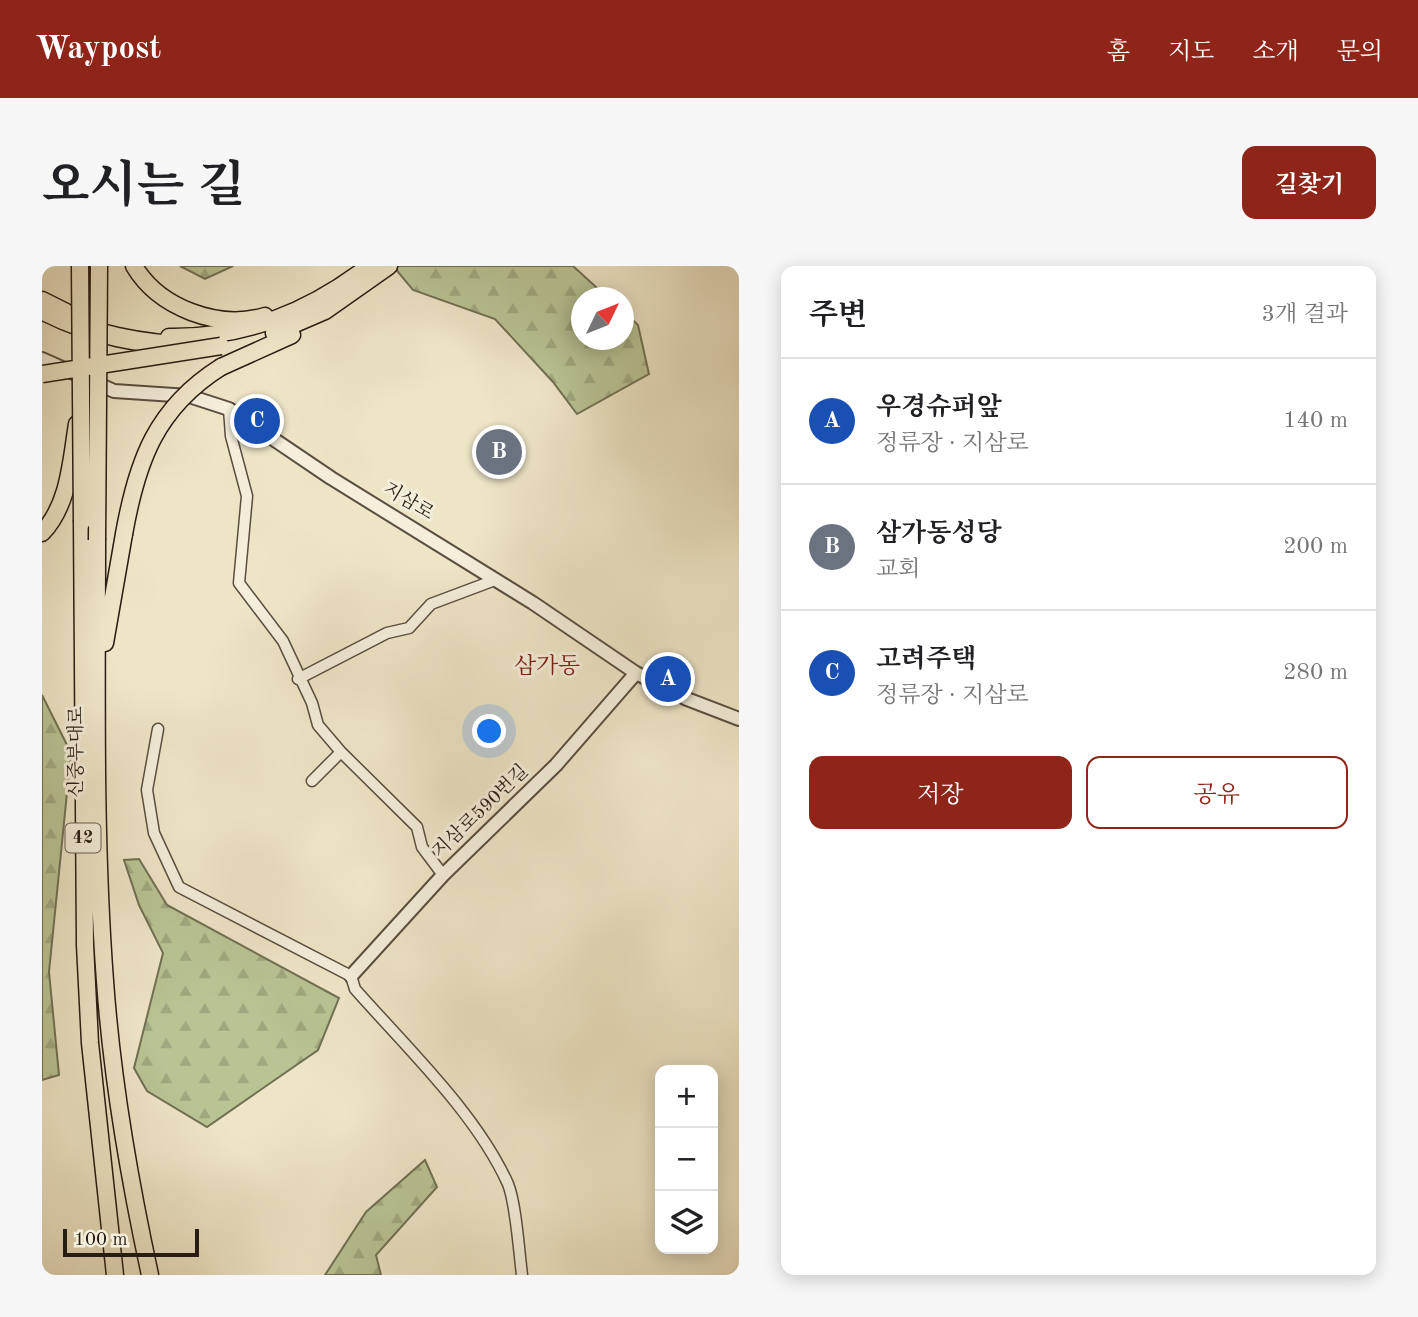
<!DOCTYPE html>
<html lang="ko">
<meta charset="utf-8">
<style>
body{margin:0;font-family:"Old Standard TT","Noto Serif KR",serif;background:#f6f6f6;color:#202124}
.controls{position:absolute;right:21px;bottom:21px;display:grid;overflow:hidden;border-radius:14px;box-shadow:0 4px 18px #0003}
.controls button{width:63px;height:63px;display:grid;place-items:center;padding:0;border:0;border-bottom:2px solid #e0e0e0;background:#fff;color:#202124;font:35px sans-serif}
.compass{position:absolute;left:529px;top:21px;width:63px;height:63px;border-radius:50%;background:#fff;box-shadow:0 4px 18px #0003;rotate:47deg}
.scale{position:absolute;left:21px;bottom:18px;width:136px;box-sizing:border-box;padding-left:7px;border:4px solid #281c13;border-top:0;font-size:19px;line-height:24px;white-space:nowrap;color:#281c13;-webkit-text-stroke:5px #f4eedb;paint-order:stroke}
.you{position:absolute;left:448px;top:466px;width:24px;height:24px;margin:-18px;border:5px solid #fff;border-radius:50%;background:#1a73e8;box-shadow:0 0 0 10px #1a73e833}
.badge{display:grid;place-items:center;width:46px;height:46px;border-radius:50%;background:#8f2418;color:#fff;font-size:23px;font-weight:700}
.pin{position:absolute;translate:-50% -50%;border:4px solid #fff;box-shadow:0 2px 7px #0006}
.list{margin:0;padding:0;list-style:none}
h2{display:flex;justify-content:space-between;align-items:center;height:91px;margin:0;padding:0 28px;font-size:30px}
h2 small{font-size:23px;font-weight:400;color:#757577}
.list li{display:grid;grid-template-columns:46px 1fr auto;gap:21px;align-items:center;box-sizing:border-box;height:126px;padding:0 28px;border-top:2px solid #e0e0e0}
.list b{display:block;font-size:26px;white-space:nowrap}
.list p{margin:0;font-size:23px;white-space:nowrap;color:#757577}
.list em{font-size:23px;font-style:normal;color:#757577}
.actions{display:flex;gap:14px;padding:21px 28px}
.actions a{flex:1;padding:16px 0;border:2px solid #8f2418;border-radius:14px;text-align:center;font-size:24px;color:#8f2418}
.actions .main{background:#8f2418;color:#fff}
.icon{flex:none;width:38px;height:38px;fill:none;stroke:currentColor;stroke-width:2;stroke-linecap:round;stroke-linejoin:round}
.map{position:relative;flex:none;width:697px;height:1009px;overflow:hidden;border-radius:14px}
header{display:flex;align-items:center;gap:42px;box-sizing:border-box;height:98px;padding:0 35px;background:#8f2418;color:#fff}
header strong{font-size:33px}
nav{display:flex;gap:38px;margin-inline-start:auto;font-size:24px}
.intro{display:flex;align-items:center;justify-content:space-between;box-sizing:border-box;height:168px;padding:0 42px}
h1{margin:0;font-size:49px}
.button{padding:18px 32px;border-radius:14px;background:#8f2418;color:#fff;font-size:24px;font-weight:700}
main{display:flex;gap:42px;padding:0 42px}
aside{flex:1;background:#fff;border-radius:14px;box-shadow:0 4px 18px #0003}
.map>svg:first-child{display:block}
.forest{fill:url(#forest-firs);stroke:#707054;stroke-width:2}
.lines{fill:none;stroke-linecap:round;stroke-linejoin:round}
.minor-casing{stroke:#5a4e40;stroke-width:13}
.tertiary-casing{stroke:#5a4e40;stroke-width:16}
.trunk-casing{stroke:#281c13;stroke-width:19}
.motorway-casing{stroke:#281c13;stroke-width:21}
.minor{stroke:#f4eedb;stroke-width:10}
.tertiary{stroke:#f4eedb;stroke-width:12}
.trunk{stroke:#eee5c7;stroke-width:16}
.motorway{stroke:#eee5c7;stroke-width:18}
.trunk-bridge-casing{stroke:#281c13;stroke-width:19;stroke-linecap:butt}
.trunk-bridge{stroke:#eee5c7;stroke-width:16}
.labels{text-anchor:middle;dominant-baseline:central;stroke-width:6;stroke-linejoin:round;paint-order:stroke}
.shield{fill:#f4eedb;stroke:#655b4f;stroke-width:2}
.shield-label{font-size:18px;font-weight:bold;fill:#281c13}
.street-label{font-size:19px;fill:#281c13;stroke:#f4eedb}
.quarter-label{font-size:23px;fill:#7a1f14;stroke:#f4eedb}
</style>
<header>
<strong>Waypost</strong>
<nav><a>홈</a><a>지도</a><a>소개</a><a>문의</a></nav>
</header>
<div class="intro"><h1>오시는 길</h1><a class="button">길찾기</a></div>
<main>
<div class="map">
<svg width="697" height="1009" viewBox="0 0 697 1009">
<defs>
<pattern id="forest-firs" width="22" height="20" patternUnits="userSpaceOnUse" patternTransform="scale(1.75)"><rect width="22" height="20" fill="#b9c495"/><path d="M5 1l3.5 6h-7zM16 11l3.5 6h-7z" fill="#9fa880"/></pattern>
</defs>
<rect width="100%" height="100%" fill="#eee5c7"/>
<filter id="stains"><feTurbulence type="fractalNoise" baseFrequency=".00286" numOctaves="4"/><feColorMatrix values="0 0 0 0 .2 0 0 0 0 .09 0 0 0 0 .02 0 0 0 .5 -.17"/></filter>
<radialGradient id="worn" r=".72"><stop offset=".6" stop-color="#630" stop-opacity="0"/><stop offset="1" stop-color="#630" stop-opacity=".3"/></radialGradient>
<path class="forest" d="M138,0H191L163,13Z
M351,0H531L565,31L540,32V74H582V46L596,59L607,108L535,148L511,116L453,53L371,24Z
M0,429L29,487L7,706L17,809L0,814Z
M97,593L125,639L297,732L276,784L165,861L105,825L92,802L121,687L97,639L82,594Z
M383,894L395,921L334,989L339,1009H283L324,946Z"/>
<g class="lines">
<g class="minor-casing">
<path id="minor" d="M187,143L189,170L205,230L197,317L241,375L270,437L276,459L299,486L270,515
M256,413L345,367L367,362L389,338L453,314
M116,463L105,524L112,567L137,621L309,710L313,723C364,781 434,847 466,918C474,938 477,985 480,1009
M299,486L375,561L380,581L401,609"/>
</g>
<g class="tertiary-casing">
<path id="tertiary" d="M0,93L72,125L147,130L187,143L289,212L491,337L594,407L645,433L697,453
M309,710L401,609L514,499L594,407"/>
</g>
<g class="trunk-casing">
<path id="trunk" d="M92,0C117,42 176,64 223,50
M0,34L24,46
M232,67L283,45L347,0
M127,71C203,72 267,46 327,0
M179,101L250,69
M40,256L43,679L48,777L73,1009
M0,267C27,239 29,195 35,158
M55,274C55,421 52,569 63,715C70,814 87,912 108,1009
M63,377L82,268"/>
</g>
<g class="motorway-casing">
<path id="motorway" d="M0,44C49,70 101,78 155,81"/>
</g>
<use href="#minor" class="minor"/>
<use href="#tertiary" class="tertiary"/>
<use href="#trunk" class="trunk"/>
<use href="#motorway" class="motorway"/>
<g class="trunk-bridge-casing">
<path id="trunk-bridge" d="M38,0L40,256
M0,108L179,80
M82,268C95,195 114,142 179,101
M55,274L57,0"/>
</g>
<use href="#trunk-bridge" class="trunk-bridge"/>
</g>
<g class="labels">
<rect class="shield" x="23.5" y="557.5" width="35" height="29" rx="5"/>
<g class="shield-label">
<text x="41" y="572">42</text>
</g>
<g class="street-label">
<text transform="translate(366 236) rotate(31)">지삼로</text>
<text transform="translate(35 486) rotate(-90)">신중부대로</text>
<text transform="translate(439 546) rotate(-44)">지삼로590번길</text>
</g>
<g class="quarter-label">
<text x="505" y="400">삼가동</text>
</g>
</g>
<rect width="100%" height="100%" filter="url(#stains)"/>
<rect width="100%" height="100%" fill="url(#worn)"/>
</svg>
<div class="controls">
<button>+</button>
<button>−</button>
<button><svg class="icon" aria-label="layers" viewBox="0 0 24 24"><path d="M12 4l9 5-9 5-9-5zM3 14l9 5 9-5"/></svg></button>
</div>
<svg class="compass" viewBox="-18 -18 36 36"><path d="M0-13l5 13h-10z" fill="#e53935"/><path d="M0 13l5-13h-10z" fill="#757577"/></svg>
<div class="scale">100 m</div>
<div class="you"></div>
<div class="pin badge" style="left:626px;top:413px;background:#1a4fb4">A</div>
<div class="pin badge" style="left:457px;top:186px;background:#6b7280">B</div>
<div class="pin badge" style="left:215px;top:155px;background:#1a4fb4">C</div>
</div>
<aside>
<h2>주변<small>3개 결과</small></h2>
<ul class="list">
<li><span class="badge" style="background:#1a4fb4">A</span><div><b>우경슈퍼앞</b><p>정류장 · 지삼로</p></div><em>140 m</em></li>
<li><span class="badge" style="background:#6b7280">B</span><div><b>삼가동성당</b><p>교회</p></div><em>200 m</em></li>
<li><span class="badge" style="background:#1a4fb4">C</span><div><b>고려주택</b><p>정류장 · 지삼로</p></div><em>280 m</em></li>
</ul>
<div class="actions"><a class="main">저장</a><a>공유</a></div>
</aside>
</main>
